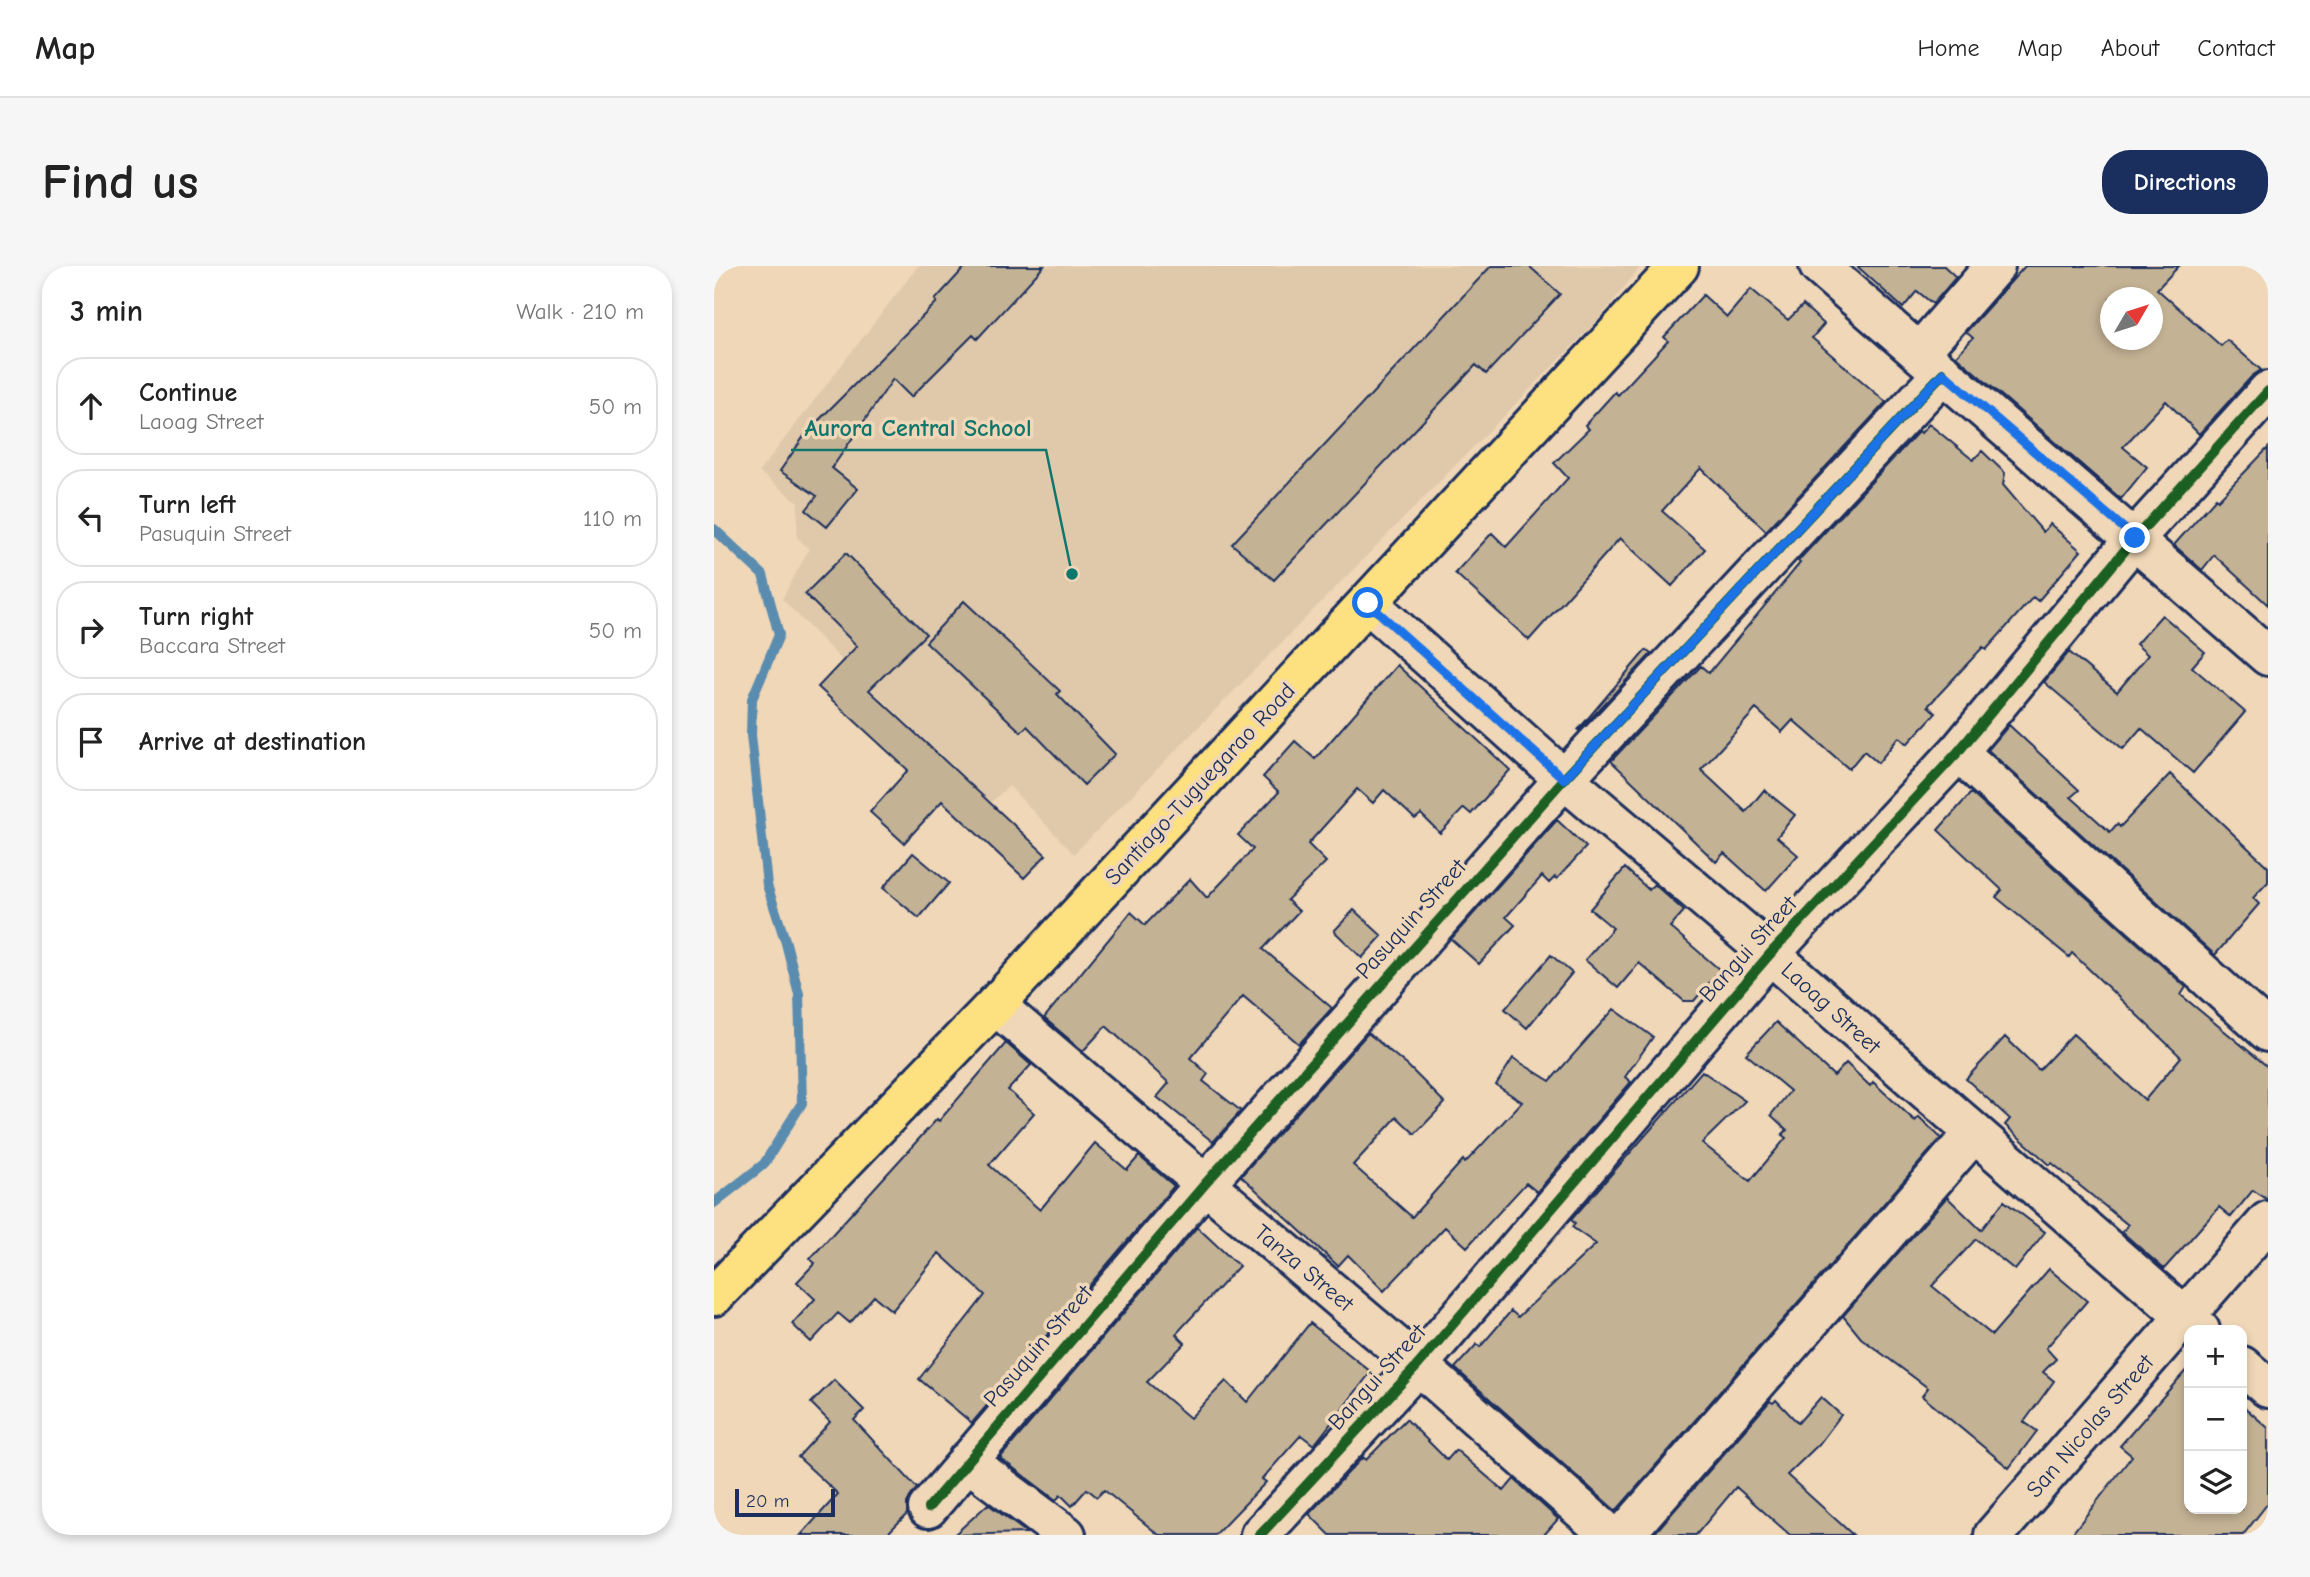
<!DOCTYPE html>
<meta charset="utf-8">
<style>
body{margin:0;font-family:"Comic Neue",sans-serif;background:#f6f6f6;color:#222}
.controls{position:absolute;right:21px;bottom:21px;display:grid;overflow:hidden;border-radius:14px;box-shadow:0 4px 10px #0003}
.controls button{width:63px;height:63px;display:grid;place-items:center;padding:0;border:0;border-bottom:2px solid #e0e0e0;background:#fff;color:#222;font:35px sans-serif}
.compass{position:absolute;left:1386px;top:21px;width:63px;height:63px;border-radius:50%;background:#fff;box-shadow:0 4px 10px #0003;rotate:51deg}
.scale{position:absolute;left:21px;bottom:18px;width:100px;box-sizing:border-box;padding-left:7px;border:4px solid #1b2f5e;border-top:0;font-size:19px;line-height:24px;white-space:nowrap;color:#1b2f5e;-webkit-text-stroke:5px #f0d7b7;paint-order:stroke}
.stop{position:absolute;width:21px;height:21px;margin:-16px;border:5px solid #1a73e8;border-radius:50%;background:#fff}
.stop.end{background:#1a73e8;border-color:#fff;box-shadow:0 2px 7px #0008}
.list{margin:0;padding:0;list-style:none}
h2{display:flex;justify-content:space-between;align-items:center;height:91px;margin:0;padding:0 28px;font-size:30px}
h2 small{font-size:23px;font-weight:400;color:#767676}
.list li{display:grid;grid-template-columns:46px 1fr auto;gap:21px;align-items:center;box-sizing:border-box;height:98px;margin:0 14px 14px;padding:0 14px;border:2px solid #e0e0e0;border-radius:28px}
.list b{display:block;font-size:26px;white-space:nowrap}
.list p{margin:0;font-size:23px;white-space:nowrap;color:#767676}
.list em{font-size:23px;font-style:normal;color:#767676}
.icon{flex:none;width:38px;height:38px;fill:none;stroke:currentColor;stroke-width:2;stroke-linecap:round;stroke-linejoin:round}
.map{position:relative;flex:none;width:1554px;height:1269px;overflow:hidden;border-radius:28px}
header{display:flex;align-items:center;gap:42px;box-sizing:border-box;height:98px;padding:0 35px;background:#fff;border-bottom:2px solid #e0e0e0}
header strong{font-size:33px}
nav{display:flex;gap:38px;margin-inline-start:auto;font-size:24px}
.intro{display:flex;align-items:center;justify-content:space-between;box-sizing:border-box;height:168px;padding:0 42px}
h1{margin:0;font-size:49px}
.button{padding:18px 32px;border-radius:28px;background:#1b2f5e;color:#fff;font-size:24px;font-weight:700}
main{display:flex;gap:42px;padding:0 42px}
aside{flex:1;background:#fff;border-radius:28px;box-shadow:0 4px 10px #0003}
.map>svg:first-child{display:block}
.built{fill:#dfc9aa}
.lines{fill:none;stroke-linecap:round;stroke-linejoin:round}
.stream{stroke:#5a8caf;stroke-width:10}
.building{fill:#c4b294;stroke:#1b2f5e;stroke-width:2;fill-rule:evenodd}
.street-casing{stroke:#1b2f5e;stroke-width:44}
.highway-casing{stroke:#1b2f5e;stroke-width:44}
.street{stroke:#f0d7b7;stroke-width:38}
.highway{stroke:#fde080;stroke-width:38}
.cycleway-casing{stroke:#f0d7b7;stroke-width:15}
.cycleway{stroke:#1b5e20;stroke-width:10}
.route{stroke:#1a73e8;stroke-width:9}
.labels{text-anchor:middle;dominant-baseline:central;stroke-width:7;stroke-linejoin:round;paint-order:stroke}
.street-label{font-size:23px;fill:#1b2f5e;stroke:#f0d7b7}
.leader{fill:none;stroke:#0f766e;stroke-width:2.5}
.callout-dot{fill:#0f766e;stroke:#f0d7b7;stroke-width:2.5}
.callout-label{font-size:24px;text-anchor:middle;font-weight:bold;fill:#0f766e;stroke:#f0d7b7;stroke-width:7;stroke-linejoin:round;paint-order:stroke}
</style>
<header>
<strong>Map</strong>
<nav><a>Home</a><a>Map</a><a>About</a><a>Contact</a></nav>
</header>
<div class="intro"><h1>Find us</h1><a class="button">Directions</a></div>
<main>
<aside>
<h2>3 min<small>Walk · 210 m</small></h2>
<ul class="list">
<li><svg class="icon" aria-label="ahead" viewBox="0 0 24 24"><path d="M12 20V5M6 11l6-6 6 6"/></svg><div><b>Continue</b><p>Laoag Street</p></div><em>50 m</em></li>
<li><svg class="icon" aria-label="left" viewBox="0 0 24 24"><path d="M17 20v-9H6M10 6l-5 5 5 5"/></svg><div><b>Turn left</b><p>Pasuquin Street</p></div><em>110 m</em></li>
<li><svg class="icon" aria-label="right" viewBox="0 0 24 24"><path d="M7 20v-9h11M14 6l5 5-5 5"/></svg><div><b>Turn right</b><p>Baccara Street</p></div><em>50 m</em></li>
<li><svg class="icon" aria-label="arrive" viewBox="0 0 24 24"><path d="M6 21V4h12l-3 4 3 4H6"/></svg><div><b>Arrive at destination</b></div></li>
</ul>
</aside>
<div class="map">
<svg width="1554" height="1269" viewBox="0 0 1554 1269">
<rect width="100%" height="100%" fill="#f0d7b7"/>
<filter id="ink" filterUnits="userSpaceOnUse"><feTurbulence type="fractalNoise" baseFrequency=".0143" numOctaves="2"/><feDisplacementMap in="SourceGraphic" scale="14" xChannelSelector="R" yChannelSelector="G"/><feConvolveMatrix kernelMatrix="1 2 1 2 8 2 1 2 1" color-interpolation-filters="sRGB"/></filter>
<g filter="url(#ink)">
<path class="built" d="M204,0H927L886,52L360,588L295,520L277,536L144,411L68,333L95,283L83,271L84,236L45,206Z"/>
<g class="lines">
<path class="stream" d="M0,263L49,309L65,369L38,433L37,469L53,619L72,677L85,728L88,837L50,898L0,937"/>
</g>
<path class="building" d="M252,0H330L263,73L259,69L197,131L179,113L118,202L144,223L113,261L92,244L103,230L66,205L93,166L223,36L221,34Z
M777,0H815L846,28L772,108L762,99L560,314L518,278Z
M1143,0H1230L1242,11L1219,38L1203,25L1189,42Z
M1311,0H1465L1443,23L1507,80L1513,74L1547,104L1538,110L1485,168L1452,135L1409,181L1433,201L1407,233L1242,90L1259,72L1252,66ZM1396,32H1438V74H1396Z
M1037,23L1074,54L1089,39L1110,58L1098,72L1172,136L1052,265L987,202L948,245L991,283L958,320L906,272L815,374L741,307L778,267L792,281L854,212L840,197L875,163L871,159L901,126L904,129L954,75L950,71L989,29L1013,51Z
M1215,158L1259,194L1268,185L1291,207L1289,219L1329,266L1336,258L1367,285L1324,335L1319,331L1272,384L1269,381L1214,440L1222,447L1193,478L1185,471L1164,497L1150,485L1135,503L1079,454L1068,466L1042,443L987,504L1032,546L1050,524L1081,549L1063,571L1084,589L1052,625L1010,587L1002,596L897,495L987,400L995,407L1086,297L1084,295L1205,165L1207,167Z
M1554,182V339L1500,289L1488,304L1460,279L1502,232L1504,234Z
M132,287L212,368L155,424L332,589L310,612L228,535L190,577L156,546L194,504L104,421L143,380L91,328Z
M250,335L346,425L343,428L401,488L370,519L313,460L307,466L212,376Z
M1448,349L1491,386L1478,401L1531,446L1479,507L1427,462L1409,483L1330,416L1355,386L1403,426L1434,389L1422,378Z
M932,384L937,388L865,465L864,464Z
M683,399L796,504L757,548L750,542L726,567L707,548L701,553L670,524L659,537L643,523L594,578L612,596L573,634L585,645L549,683L618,742L585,778L529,730L476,792L494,808L489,815L527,845L499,876L443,831L455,817L392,760L369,785L330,752L417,646L431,659L476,613L493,632L539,583L524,569L565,526L549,511L581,475L601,493Z
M1295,459L1365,524L1357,531L1396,566L1403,558L1406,561L1456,508L1554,601V616L1539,632L1545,638L1501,689L1274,484Z
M1257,527L1472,721L1467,729L1554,801V934L1539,924L1517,951L1505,941L1450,1003L1408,966L1414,959L1338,897L1336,899L1291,859L1296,853L1252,813L1291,771L1325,804L1359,768L1431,834L1467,791L1358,687L1355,691L1282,631L1288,624L1224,564Z
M843,554L872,581L843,613L841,611L835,617L828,610L792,651L801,659L765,698L737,673Z
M199,587L235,617L205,652L169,622Z
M911,602L935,624L940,618L970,645L956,661L1006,704L980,735H970L925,697L904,722L871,694L899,662L876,643Z
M640,644L668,670L648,692L620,665Z
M837,689L858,707L813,762L791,743Z
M900,743L939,771L911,811L917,816L823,926L812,917L753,981L731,961L670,1025L634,989L624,1000L527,910L654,767L694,800L731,837L701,868L683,851L639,899L698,951L749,894L751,897L808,836L782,819L799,792L836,815Z
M1062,756L1120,810L1132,797L1156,820L1159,816L1201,855L1205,851L1227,872L902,1245L741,1102L763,1078L766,1081L797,1045L804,1051L882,978L858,961L861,957L857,954L988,805L1031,835L988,877L1036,915L1072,872L1068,869L1073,864L1057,849L1076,825L1032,788Z
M292,777L317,799L294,824L320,847L275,899L326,944L381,877L413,904L425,890L460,920L258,1157L205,1113L271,1029L225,987L178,1045L160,1030L136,1057L124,1047L97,1076L78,1058L101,1033L83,1016L101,997L96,993L223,853L225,855Z
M1233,931L1267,964L1290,935L1331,966L1301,1004L1262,973L1218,1020L1278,1069L1335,1003L1373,1035L1332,1082L1342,1093L1329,1106L1340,1115L1310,1156L1323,1165L1295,1202L1208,1130L1214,1122L1147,1072L1129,1050Z
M483,961L525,1000L462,1068L471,1077L433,1116L476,1152L512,1115L533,1136L596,1057L657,1106L600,1179L587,1169L548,1213L552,1216L501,1269H445L390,1224L383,1231L373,1223L358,1240L347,1229L342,1234L286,1192Z
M1475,1101V1243H1528V1139L1554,1162V1237L1529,1269H1357L1418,1190L1406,1180Z
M120,1114L150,1144L140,1154L203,1222L193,1237V1248L172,1269H87L124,1228L84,1191L116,1156L97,1137Z
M1107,1131L1127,1149L1105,1178L1073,1209L1139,1269H1076L1022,1221L982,1269H939L1056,1135L1059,1137L1062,1134L1084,1157Z
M692,1153L733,1194L742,1184L790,1225L800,1213L844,1253L830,1269H616L595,1248L649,1191L652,1194Z
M274,1238L313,1267L240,1269Z"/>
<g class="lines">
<g class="street-casing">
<path id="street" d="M1105,0L1554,390
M1205,87L1281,0
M654,337L850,513L1056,688L1486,1064
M1244,486L1554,766
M281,739L704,1099L896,1269
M1528,1100L1554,1122
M253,1195L352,1269
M214,1242L491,918L850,513L1229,107
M546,1269L704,1099L1056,688L1244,486L1421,272L1554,125
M910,1269L1259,868
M1280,1269L1554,955"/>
</g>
<g class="highway-casing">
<path id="highway" d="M0,1030L281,739L965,0"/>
</g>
<use href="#street" class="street"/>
<use href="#highway" class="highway"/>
<g class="cycleway-casing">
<path id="cycleway" d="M214,1242L491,918L850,513L1229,107
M546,1269L704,1099L1056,688L1244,486L1421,272L1554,125"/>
</g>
<use href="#cycleway" class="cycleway"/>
</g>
</g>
<g class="lines" filter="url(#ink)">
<path class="route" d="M654,337L850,513L1229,107L1421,272"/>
</g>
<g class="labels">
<g class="street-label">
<text transform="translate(486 518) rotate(-47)">Santiago-Tuguegarao Road</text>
<text transform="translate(697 653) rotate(-48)">Pasuquin Street</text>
<text transform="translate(1034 683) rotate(-48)">Bangui Street</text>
<text transform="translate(1117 742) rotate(42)">Laoag Street</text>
<text transform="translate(590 1002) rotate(40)">Tanza Street</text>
<text transform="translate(324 1080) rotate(-49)">Pasuquin Street</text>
<text transform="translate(663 1111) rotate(-48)">Bangui Street</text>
<text transform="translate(1376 1160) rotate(-49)">San Nicolas Street</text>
</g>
</g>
<path class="leader" d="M358 308L332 184H77"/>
<circle class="callout-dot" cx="358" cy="308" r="7"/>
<g class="callout-label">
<text x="204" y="170">Aurora Central School</text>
</g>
</svg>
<div class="controls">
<button>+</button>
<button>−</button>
<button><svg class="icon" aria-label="layers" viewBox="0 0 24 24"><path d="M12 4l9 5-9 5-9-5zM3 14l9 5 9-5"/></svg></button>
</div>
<svg class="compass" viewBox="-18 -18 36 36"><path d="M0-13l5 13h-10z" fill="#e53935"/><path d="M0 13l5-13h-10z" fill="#767676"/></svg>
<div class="scale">20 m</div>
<div class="stop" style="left:654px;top:337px"></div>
<div class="stop end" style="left:1421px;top:272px"></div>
</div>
</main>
